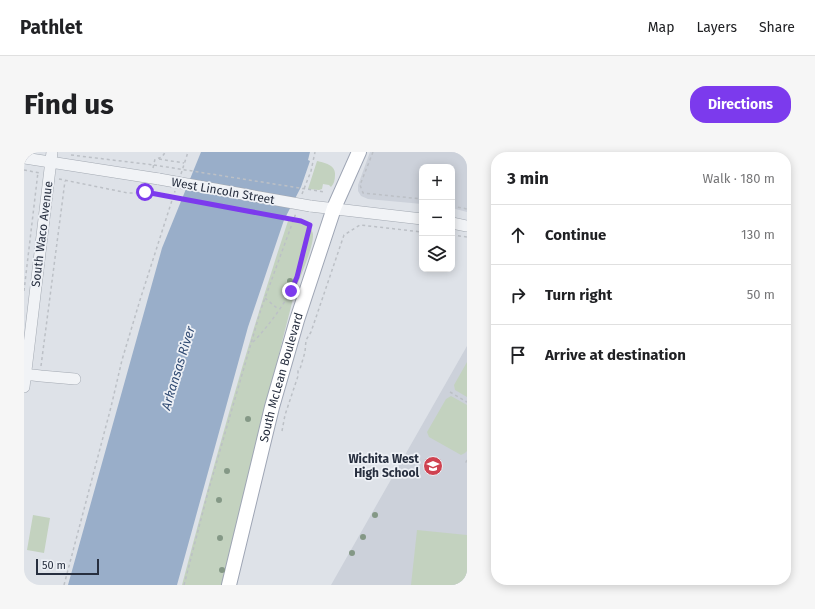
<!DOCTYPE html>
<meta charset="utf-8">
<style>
body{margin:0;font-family:"Fira Sans",sans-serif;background:#f6f6f6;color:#202124}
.controls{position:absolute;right:12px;top:12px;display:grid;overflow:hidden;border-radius:8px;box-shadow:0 2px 10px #0003}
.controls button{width:36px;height:36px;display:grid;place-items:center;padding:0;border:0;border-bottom:1px solid #e0e0e0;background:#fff;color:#202124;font:20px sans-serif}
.scale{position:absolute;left:12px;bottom:10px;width:63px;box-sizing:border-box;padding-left:4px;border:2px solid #272f3f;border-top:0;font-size:11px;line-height:14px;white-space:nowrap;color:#272f3f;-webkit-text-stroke:3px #eef1f6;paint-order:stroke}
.stop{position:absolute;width:12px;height:12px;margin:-9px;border:3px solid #7c3aed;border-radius:50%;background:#fff}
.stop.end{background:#7c3aed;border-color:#fff;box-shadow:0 1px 4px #0008}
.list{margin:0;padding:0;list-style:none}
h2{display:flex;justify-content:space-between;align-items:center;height:52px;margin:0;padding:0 16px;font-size:17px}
h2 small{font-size:13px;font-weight:400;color:#757577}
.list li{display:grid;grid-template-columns:26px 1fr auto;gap:12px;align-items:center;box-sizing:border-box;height:60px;padding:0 16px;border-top:1px solid #e0e0e0}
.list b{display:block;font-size:15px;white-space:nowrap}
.list em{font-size:13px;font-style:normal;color:#757577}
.icon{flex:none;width:22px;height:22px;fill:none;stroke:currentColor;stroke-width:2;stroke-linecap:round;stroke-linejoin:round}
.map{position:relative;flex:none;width:443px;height:433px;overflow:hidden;border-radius:16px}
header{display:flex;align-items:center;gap:24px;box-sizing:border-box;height:56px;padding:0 20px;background:#fff;border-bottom:1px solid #e0e0e0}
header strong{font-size:19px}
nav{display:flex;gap:22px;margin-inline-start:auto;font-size:14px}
.intro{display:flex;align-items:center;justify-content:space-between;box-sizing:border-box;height:96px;padding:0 24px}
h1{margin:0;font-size:28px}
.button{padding:10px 18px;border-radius:16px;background:#7c3aed;color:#fff;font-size:14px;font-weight:700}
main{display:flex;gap:24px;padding:0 24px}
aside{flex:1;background:#fff;border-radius:16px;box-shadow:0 2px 10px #0003}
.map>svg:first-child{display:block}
.built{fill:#ccd1da}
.green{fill:#c3d2bf}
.water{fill:#99aec9}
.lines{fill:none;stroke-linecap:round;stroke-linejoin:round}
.minor-casing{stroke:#a3a9b2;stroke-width:12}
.major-casing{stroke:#9ea5b4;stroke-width:16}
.path{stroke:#bcc0c6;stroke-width:1.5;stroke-dasharray:3 3;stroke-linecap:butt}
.minor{stroke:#f1f3f6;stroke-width:11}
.major{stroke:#fff;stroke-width:14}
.minor-bridge-casing{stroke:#a3a9b2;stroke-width:12;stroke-linecap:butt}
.path-bridge{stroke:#bcc0c6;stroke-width:1.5;stroke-dasharray:3 3;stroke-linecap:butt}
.minor-bridge{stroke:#f1f3f6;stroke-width:11}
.tree{fill:#849886}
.route{stroke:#7c3aed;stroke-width:5}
.labels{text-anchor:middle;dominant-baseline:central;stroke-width:3.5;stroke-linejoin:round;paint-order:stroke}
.street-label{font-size:12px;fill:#272f3f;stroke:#eef1f6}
.poi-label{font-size:12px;font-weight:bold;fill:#272f3f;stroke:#eef1f6;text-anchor:end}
.water-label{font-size:13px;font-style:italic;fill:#314b73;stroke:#eef1f6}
</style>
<header>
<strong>Pathlet</strong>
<nav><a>Map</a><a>Layers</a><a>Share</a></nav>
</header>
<div class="intro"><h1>Find us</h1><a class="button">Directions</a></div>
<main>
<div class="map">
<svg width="443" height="433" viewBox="0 0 443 433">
<rect width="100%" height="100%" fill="#dee2e8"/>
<path class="built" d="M346,0H443V60L428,56V15H398V52L344,47L337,44L334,39V33Z
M443,194V433H307Z"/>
<path class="green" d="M293,9C301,11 312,13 311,23C311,28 310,32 307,35L305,33L299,32L298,37L295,38L284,37Z
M264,69C274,70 287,71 289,82C290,96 274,128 270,143C245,240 222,336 199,433H158C190,311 224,189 264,69Z
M443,210V245L431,238L430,233Z
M427,244L443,253V299L441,301L437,303L405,285L403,280L422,247Z
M9,363L26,366L20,401L3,398Z
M393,378L443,383V433H387Z"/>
<path class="water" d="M177,0H286L284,8L286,9L277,35L260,68L224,175L153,433H44L138,96Z"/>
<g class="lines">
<g class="minor-casing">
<path id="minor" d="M0,6L135,27
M286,54L398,67
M428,71L443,74
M0,222L17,224L51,227
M0,235L28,0"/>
</g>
<g class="major-casing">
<g id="major">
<path id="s1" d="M205,433L248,255L273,168L310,56L335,0"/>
</g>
</g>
<path class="path" d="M349,0L336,33L339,41L398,47
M47,3L130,13
M135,7L160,11
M129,16L131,7C136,6 139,5 141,0
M0,18L16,21
M157,22L164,0
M35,27L104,41H121
M278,42L287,19L291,0
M428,54L443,57
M428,83L443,85
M0,139L14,20
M241,146L254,157
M229,190C244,175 265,147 272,127C278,109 280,90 286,73
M17,214L41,29
M426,240L443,250
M258,279L261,263L274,224V219L276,217L281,200L282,188L287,180L320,83L336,73L398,80
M443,308L442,310L443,311
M40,433L87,255L98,208L116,148L151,39
M160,433L184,340L237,157L272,61"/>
<use href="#minor" class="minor"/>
<use href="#major" class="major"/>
<g class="minor-bridge-casing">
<path id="minor-bridge" d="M135,27L286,54"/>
</g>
<path class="path-bridge" d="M130,13L301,40
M121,41L277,69L286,73"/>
<use href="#minor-bridge" class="minor-bridge"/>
</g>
<g class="tree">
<circle cx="266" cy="129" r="3"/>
<circle cx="224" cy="267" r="3"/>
<circle cx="203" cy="319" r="3"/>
<circle cx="195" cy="348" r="3"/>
<circle cx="351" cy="363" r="3"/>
<circle cx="339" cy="385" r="3"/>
<circle cx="196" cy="386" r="3"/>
<circle cx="328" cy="401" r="3"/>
<circle cx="198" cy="418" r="3"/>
</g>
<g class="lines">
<path class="route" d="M121,40L277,69L286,73L273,125L267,139"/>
</g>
<defs>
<g id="school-disc" transform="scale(1)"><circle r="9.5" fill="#cf4250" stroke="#eef1f6"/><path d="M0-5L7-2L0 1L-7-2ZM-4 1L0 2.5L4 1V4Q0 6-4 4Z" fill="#fff"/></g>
</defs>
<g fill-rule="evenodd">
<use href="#school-disc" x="409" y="314"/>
</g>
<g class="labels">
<g class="street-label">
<text transform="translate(199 39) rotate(10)">West Lincoln Street</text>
<text transform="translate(18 82) rotate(-83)">South Waco Avenue</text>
<text stroke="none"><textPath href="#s1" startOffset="214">South McLean Boulevard</textPath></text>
</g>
<g class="poi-label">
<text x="395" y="307">Wichita West<tspan x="395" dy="14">High School</tspan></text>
</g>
<g class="water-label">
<text transform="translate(154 216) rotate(-73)">Arkansas River</text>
</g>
</g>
</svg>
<div class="controls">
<button>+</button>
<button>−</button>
<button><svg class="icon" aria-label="layers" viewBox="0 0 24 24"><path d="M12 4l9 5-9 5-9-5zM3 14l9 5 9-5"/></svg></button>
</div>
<div class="scale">50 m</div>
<div class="stop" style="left:121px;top:40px"></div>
<div class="stop end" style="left:267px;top:139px"></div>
</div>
<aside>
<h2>3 min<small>Walk · 180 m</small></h2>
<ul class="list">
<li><svg class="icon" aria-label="ahead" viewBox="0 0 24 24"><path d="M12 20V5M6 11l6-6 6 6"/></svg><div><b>Continue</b></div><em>130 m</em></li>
<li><svg class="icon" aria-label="right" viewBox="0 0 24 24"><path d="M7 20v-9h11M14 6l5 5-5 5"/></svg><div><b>Turn right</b></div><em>50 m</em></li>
<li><svg class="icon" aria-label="arrive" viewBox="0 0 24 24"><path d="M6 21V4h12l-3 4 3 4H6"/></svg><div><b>Arrive at destination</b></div></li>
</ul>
</aside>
</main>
